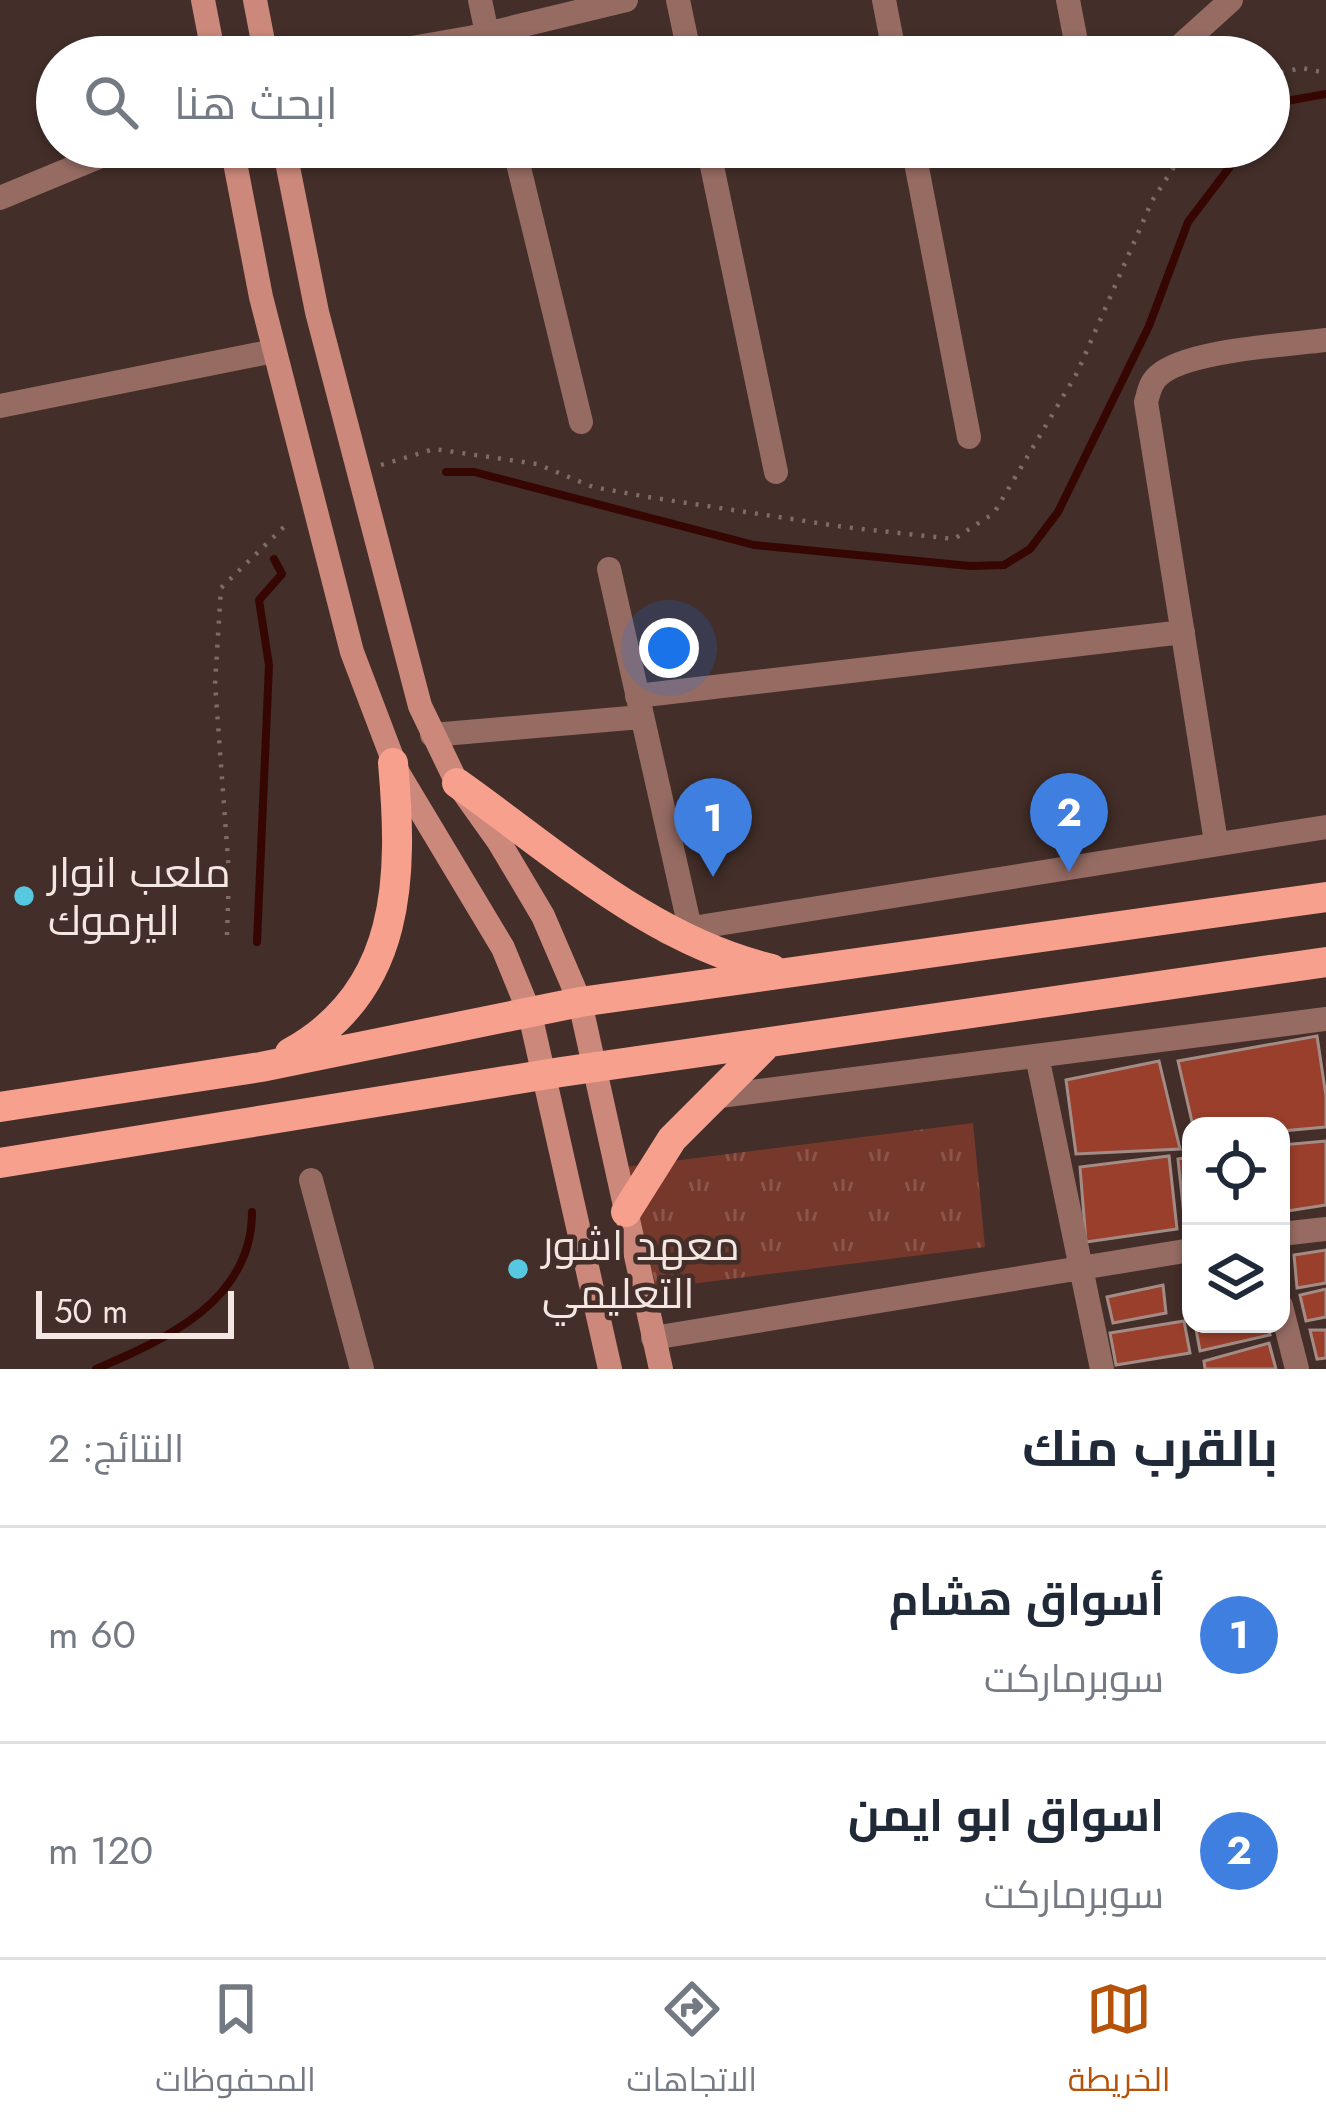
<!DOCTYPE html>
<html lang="ar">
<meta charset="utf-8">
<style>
body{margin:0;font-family:Jost,Cairo,sans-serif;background:#f2f2f3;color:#1f2937;direction:rtl}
.controls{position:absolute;right:36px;bottom:36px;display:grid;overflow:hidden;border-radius:24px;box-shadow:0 3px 9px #0004}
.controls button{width:108px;height:108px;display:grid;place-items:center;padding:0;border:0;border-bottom:3px solid #e0e1e3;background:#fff;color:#1f2937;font:60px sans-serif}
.scale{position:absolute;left:36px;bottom:30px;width:198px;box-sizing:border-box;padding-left:12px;border:6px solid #f4e6e3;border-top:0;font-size:33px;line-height:42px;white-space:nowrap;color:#f4e6e3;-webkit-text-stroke:9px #432e29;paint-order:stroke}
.you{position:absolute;left:669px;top:648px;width:42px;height:42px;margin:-30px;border:9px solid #fff;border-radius:50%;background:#1a73e8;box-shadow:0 0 0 18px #1a73e833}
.badge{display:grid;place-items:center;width:78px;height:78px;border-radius:50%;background:#b45309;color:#fff;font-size:39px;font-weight:700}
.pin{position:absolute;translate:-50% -99px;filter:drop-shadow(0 3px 6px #0008)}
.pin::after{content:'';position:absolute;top:63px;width:42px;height:36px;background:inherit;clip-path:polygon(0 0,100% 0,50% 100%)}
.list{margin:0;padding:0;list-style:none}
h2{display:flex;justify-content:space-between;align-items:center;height:156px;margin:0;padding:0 48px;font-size:51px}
h2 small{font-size:39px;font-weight:400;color:#747a83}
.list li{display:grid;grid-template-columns:78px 1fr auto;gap:36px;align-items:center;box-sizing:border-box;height:216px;padding:0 48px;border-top:3px solid #e0e1e3}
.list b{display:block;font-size:45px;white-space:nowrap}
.list p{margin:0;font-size:39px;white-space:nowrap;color:#747a83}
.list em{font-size:39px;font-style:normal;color:#747a83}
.icon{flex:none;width:66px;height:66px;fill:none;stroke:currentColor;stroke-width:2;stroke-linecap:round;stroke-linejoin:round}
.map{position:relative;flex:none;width:1326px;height:1369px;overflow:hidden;direction:ltr}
.search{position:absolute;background:#fff;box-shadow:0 3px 9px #0004;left:36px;right:36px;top:36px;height:132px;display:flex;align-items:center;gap:30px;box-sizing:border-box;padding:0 42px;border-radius:66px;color:#747a83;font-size:45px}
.sheet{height:588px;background:#fff}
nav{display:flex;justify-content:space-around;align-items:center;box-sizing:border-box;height:168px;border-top:3px solid #e0e1e3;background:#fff;font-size:33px;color:#747a83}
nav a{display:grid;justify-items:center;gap:6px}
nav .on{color:#b45309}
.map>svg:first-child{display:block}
.grass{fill:url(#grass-tufts)}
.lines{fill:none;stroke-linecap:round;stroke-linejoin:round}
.stream{stroke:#360702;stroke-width:8}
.building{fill:#993f2c;stroke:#a48c86;stroke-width:3}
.path{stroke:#7e6c67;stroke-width:4.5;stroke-dasharray:3 9;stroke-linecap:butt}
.minor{stroke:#956b62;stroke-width:24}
.tertiary{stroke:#956b62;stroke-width:24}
.secondary{stroke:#cc897b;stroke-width:24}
.primary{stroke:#f6a08d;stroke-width:30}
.poi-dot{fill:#56c9e1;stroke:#432e29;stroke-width:4.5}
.labels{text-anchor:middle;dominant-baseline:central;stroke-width:9;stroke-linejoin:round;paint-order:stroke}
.poi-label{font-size:42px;fill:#f4e6e3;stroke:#432e29;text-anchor:start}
</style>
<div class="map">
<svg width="1326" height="1369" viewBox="0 0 1326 1369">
<defs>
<pattern id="grass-tufts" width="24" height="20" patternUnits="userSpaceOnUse" patternTransform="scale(3)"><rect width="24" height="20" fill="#76382b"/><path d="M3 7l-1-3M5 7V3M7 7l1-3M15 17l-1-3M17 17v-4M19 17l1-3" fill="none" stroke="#8a554a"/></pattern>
</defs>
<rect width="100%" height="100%" fill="#432e29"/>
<path class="grass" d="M973,1123L985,1247L651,1289L625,1167Z"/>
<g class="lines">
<path class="stream" d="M1269,121L1286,101L1326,94
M446,472H474L754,545L970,566L1004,565L1030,549L1058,512L1149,326L1188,222L1245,147
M257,942L269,665L259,600L282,574L274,559
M96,1369C166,1339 252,1301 252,1212"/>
</g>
<path class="building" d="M1317,1036L1326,1096V1127L1281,1131V1126H1193L1178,1061Z
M1159,1061L1180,1149L1076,1154L1066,1080Z
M1326,1141V1205L1281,1212V1145Z
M1169,1156L1177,1229L1086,1242L1080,1167Z
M1191,1157V1224L1185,1225L1178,1159Z
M1326,1250V1283L1297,1288L1294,1255Z
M1163,1285L1166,1313L1113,1323L1107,1297Z
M1326,1289V1317L1306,1321L1300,1295Z
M1184,1321L1190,1353L1116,1365L1110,1333Z
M1195,1324H1267L1270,1335L1200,1351Z
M1310,1330H1326V1358L1317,1359Z
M1269,1343L1276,1369H1205L1204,1361Z"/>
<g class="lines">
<path class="path" d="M1269,75L1302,68L1326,73
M381,465L434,449L537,464L593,487L648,497L844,527L954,539L994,513L1077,373L1152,201L1187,147
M227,935L229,873L215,684L221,588L290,521"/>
<path class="minor" d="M480,0L492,57
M678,0L690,57
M884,0L895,57
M1068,0L1079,57
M1168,57L1231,0
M514,147L581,422
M708,147L776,472
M913,147L969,437
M0,198L106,154L155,147
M0,406L274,351
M609,569L690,928
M637,696L1183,632
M432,735L641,717
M1216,842L1146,402C1149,392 1150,383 1158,376C1185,350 1287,345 1326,340
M667,932L1326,827
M1037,1056L1102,1369
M712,1097L1326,1019
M311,1180L362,1369
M1281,1234L1326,1229
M1281,1306L1297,1369
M653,1338L1191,1250"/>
<path class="tertiary" d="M361,57L474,37L626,0"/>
<path class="secondary" d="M203,0L214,57
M255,0L266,57
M232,147L261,297L352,652L398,773L503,948L530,1014L610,1369
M284,147L317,312L420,706L457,783L499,842L543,916L580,1002L661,1369"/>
<path class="primary" d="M457,783C556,853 652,941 772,969
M290,1053C403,991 403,875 393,763
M0,1107L261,1067L580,1002L1326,897
M0,1163L561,1072L1326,962
M626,1212L672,1139L769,1042"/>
</g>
<g class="poi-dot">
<circle cx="24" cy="896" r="12"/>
<circle cx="518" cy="1269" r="12"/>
</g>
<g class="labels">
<g class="poi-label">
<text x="48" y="872">ملعب انوار<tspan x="48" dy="48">اليرموك</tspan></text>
<text x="542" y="1245">معهد اشور<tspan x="542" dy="48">التعليمي</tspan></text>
</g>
</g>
</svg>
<div class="controls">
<button><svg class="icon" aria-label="locate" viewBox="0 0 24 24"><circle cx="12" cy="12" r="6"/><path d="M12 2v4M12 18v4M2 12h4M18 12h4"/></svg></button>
<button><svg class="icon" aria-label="layers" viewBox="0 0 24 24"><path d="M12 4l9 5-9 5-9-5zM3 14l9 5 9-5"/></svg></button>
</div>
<div class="scale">50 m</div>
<div class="you"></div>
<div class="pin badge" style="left:713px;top:877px;background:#3f7fe0">1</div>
<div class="pin badge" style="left:1069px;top:872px;background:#3f7fe0">2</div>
<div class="search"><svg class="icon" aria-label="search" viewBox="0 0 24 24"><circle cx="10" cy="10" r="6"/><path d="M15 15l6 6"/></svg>ابحث هنا</div>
</div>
<section class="sheet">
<h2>بالقرب منك<small>النتائج: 2</small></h2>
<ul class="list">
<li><span class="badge" style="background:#3f7fe0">1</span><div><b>أسواق هشام</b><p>سوبرماركت</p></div><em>60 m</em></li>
<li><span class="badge" style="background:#3f7fe0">2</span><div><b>اسواق ابو ايمن</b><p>سوبرماركت</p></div><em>120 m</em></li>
</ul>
</section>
<nav>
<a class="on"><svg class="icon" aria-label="map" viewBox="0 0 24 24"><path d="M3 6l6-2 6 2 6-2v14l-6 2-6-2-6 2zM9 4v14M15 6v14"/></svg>الخريطة</a>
<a><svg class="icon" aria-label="directions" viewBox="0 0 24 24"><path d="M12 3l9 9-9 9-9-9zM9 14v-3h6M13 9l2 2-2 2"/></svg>الاتجاهات</a>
<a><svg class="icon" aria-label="saved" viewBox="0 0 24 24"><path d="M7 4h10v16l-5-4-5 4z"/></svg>المحفوظات</a>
</nav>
